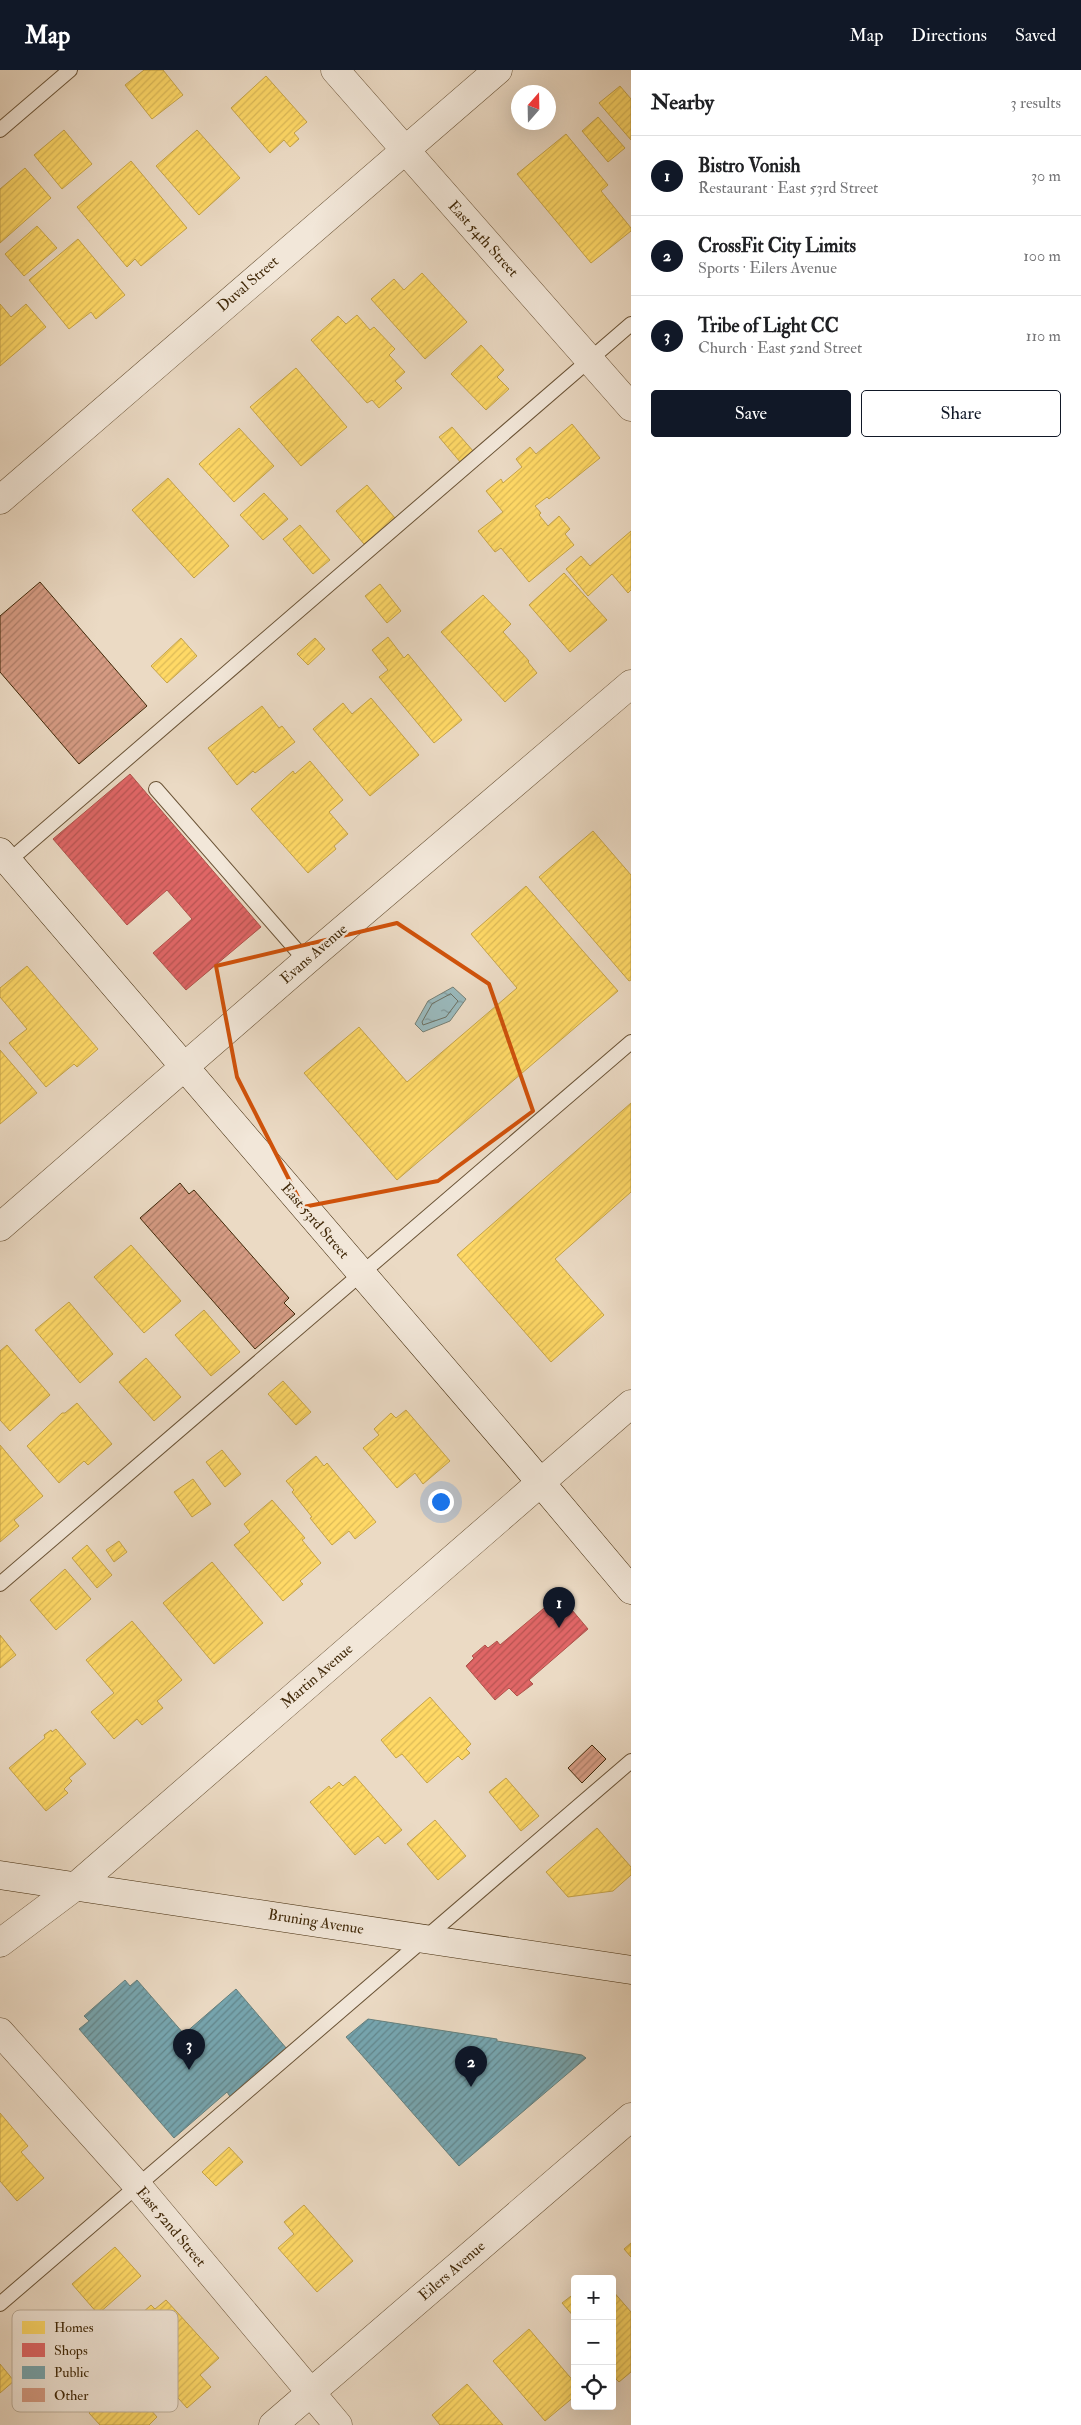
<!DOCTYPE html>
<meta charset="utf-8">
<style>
body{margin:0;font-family:"IM FELL Double Pica",serif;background:#f6f6f6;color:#202124}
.controls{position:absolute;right:15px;bottom:15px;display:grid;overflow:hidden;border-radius:5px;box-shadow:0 5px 20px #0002}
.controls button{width:45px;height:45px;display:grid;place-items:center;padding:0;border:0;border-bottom:1px solid #e0e0e0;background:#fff;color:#202124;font:25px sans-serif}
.compass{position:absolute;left:511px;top:15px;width:45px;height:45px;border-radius:50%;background:#fff;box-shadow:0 5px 20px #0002;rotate:20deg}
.you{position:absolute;left:440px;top:1431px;width:18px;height:18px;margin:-12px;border:4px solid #fff;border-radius:50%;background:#1a73e8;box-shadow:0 0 0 8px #1a73e833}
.badge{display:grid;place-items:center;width:32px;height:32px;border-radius:50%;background:#111827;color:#fff;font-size:16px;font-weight:700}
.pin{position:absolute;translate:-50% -41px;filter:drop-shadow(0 1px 2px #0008)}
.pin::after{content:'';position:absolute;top:26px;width:18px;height:15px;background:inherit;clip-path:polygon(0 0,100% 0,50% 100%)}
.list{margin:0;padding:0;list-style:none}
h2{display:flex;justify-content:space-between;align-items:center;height:65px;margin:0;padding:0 20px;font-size:21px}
h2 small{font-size:16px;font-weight:400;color:#757577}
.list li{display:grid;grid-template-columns:32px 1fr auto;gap:15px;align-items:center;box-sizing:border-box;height:80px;padding:0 20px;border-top:1px solid #e0e0e0}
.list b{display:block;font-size:19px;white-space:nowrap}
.list p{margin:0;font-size:16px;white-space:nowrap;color:#757577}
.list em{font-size:16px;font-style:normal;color:#757577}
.actions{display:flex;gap:10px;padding:15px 20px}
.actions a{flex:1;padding:11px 0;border:1px solid #111827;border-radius:5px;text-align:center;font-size:18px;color:#111827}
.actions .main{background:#111827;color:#fff}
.icon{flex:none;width:28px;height:28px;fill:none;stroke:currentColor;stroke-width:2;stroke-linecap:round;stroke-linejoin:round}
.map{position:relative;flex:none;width:631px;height:2355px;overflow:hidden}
header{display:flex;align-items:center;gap:30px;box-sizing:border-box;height:70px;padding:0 25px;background:#111827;color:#fff}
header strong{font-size:24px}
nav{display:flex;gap:28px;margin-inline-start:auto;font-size:18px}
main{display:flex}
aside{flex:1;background:#fff}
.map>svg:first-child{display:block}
.water{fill:url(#water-ripples);stroke:#767f74}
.homes{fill:url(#homes-hatch);stroke:#c6a44a}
.shops{fill:url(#shops-hatch);stroke:#b0534a}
.public{fill:url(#public-hatch);stroke:#66807d}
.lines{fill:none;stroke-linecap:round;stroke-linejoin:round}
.shore{stroke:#6d7062;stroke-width:1}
.building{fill:url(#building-hatch);stroke:#402808}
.lane-casing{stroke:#6b5437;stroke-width:16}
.street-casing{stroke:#6b5437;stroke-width:29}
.secondary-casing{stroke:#402808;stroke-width:29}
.lane{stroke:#f2e7d9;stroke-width:14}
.street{stroke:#f2e7d9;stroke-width:28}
.secondary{stroke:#f2e7d9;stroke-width:28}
.marked{fill:none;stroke:#cf520b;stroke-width:4;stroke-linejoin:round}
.labels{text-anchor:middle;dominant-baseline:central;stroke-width:5;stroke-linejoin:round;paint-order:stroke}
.street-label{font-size:15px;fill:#402808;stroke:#f2e7d9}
.key{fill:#f2e7d9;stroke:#bdae9a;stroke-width:1}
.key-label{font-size:14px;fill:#402808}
</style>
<header>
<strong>Map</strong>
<nav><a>Map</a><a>Directions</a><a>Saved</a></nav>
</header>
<main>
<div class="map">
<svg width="631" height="2355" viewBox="0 0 631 2355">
<defs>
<pattern id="water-ripples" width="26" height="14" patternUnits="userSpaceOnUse" patternTransform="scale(1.25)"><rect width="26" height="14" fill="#9ab9bc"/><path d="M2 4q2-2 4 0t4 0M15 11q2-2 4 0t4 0" fill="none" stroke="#7f9697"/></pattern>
<pattern id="homes-hatch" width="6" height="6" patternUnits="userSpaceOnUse" patternTransform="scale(1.25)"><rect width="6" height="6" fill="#ffd966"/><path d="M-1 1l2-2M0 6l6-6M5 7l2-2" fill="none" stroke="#dcba57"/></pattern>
<pattern id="shops-hatch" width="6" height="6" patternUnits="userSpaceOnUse" patternTransform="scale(1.25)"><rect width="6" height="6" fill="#e06666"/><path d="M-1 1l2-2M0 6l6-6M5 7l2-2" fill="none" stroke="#b75452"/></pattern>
<pattern id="public-hatch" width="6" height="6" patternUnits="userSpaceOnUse" patternTransform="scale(1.25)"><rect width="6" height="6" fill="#76a5af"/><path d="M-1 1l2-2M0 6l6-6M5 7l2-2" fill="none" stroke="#62868c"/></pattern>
<pattern id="building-hatch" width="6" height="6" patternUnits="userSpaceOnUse" patternTransform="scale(1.25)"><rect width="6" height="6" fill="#d59b83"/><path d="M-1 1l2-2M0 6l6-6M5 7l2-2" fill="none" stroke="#ae7e69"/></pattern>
</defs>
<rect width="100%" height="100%" fill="#ebdac4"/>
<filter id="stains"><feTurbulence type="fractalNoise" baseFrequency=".004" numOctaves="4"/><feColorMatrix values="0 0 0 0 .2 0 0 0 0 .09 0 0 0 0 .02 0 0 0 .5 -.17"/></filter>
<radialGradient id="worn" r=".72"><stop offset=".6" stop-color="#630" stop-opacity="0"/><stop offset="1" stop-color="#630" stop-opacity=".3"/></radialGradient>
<path class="water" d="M453,917L466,929L450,951L423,962L415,954L428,931Z"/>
<path class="homes" d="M144,0H163L183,25L152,49L125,15Z
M266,6L307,52L294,63L299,69L290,77L284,70L270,83L231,38Z
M620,16L631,29V70L599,33Z
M598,47L625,78L608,92L582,61Z
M64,60L92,94L62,119L34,85Z
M197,60L240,108L199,145L156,96Z
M566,64L608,115L601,121L631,158V161L591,193L517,104Z
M131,91L187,158L141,196L135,189L127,197L77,137Z
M25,98L51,128L0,173V119Z
M37,156L57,178L24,206L5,184Z
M78,169L125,225L96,249L91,242L69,259L29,210Z
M422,203L467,252L425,289L371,229L394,209L404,220Z
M0,234L11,247L26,234L46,257L0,296Z
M357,245L370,260L374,257L395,279L389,285L405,302L395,311L402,318L379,338L372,330L367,333L311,270L338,246L346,254Z
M481,275L504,300L497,307L509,319L486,340L451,304Z
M296,298L347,357L301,396L250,337Z
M572,354L600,388L549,429L547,427L535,436L541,443L539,445L548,456L559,446L570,459L565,464L574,475L529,512L501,478L495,482L478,461L503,442L486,421L501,409L503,413L522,397L516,389L530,377L536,384Z
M452,357L474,382L461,393L439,367Z
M239,358L274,396L234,432L199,394Z
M168,408L229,476L194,508L132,440Z
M367,415L395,448L364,474L336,441Z
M264,423L288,449L263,470L240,445Z
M300,455L330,490L313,504L283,469Z
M631,461V520L628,523L612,504L588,526L566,499L581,486L590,496Z
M564,503L607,550L570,582L529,535Z
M380,514L401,541L387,553L365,526Z
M483,525L511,554L503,562L529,591L528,592L537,603L505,632L441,562Z
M388,567L404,588L408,584L462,650L434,673L379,607L388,600L372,580Z
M181,568L197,586L167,613L151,596Z
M315,568L325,579L308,595L297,584Z
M371,628L419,685L370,726L313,659L343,633L352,644Z
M262,636L279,658L282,656L295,672L255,703L253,701L237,715L208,678Z
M310,691L343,730L329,742L348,764L334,776L336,779L308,803L251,739L293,701L295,704Z
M593,761L631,805V910L629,911L539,807Z
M526,816L618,921L397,1110L304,1003L359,957L407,1012L517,918L471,864Z
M27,896L98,979L77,997L74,994L46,1017L9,973L27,959L0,927V918Z
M0,980L37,1023L0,1054Z
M631,1033V1122L555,1189L604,1245L551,1292L457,1185Z
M131,1175L181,1231L144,1263L94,1207Z
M69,1232L113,1284L80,1313L35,1260Z
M204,1240L240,1282L211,1306L175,1265Z
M7,1275L50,1325L10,1361L0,1350V1281Z
M146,1288L181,1327L154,1351L119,1312Z
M283,1311L311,1342L296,1355L268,1324Z
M77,1333L112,1374L88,1395L84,1391L59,1413L27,1376L62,1343H65Z
M406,1340L450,1391L423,1414L415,1403L397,1418L363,1378L379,1365L374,1359L391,1343L396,1348Z
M0,1375L43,1426L14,1450L19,1456L0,1472Z
M222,1380L241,1404L225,1417L206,1392Z
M316,1386L324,1396L327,1393L376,1452L355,1469L349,1461L332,1475L310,1448L312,1447L292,1422L294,1420L286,1411Z
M193,1409L211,1434L192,1447L174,1422Z
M272,1430L305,1468L302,1470L321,1493L300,1511L303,1514L283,1531L234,1475L250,1462L244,1454Z
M119,1471L127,1482L114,1492L106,1480Z
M87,1475L112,1505L97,1518L72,1488Z
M212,1492L263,1553L214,1594L163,1533Z
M65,1499L91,1529L56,1560L30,1530Z
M132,1551L182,1610L157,1631L163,1638L142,1655L137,1649L114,1669L91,1642L114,1623L86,1590Z
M0,1565L16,1585L0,1598Z
M430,1627L471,1674L466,1679L470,1683L462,1690L458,1686L427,1713L402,1684L396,1688L381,1670Z
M56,1659L86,1694L69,1708L72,1711L64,1719L68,1723L46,1741L9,1698L45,1668L44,1665L51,1660L52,1662Z
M355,1706L402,1760L385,1774L378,1766L355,1785L310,1732L329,1716L331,1719L339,1712L343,1716Z
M506,1708L539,1746L521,1761L489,1722Z
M435,1750L466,1786L438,1810L407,1774Z
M597,1758L631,1797V1805L613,1821L568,1827L546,1802Z
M0,2043L28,2076L21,2082L44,2108L17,2131L0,2111Z
M229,2077L243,2092L216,2116L202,2102Z
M304,2135L353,2191L317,2222L278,2178L294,2164L284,2152Z
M631,2173V2187L624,2179Z
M115,2177L141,2206L98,2244L72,2214Z
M612,2220L631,2242V2302L619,2312L612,2305V2299L616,2296L612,2292Z
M575,2223V2248L562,2233Z
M166,2230L219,2288L200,2305L211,2317L187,2338L120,2263L151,2235L155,2239Z
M529,2259L575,2313V2326L545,2351L493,2291Z
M0,2294L14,2311L0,2323Z
M116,2300L157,2347L149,2355H100L89,2343L99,2333L90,2323Z
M467,2314L503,2355H440L432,2345Z"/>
<path class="shops" d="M130,704L261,857L186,920L153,883L192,849L167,820L127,855L53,769Z
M556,1528L563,1537L567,1534L588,1559L529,1610L533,1614L517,1626L509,1618L495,1630L466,1596L474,1588L472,1586L485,1575L488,1578L497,1571L500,1575Z"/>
<path class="public" d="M125,1910L130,1916L137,1910L184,1964L236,1919L287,1979L231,2028L227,2022L174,2068L79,1959L89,1951L84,1946Z
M368,1949L497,1969V1971L582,1985L586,1988L459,2096L346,1967Z"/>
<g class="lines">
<path class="shore" d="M451,924L458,931L446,947L423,955L422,952L432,934Z"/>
</g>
<path class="building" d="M40,512L147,636L79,694L0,602V546Z
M180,1113L189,1124L194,1120L289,1228L284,1233L295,1244L255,1279L140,1148Z
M592,1675L606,1689L582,1713L568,1698Z"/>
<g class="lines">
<g class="lane-casing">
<path id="lane" d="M0,60L70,0
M156,719L306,891
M4,795L631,254
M0,1514L631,972
M0,2234L631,1691"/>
</g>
<g class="street-casing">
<path id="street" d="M335,0L631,337
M0,430L498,0
M0,1157L306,891L631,614
M0,1873L76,1816L631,1334
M0,1962L137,2115L338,2355
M273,2355L631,2047"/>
</g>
<g class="secondary-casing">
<path id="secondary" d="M0,782L520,1388L631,1520
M0,1805L631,1900"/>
</g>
<use href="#lane" class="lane"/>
<use href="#street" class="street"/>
<use href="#secondary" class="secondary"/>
</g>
<path class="marked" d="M397,853L489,914L533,1041L438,1111L303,1137L237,1007L216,896Z"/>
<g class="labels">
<g class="street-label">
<text transform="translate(483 169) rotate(48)">East 54th Street</text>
<text transform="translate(248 214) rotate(-41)">Duval Street</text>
<text transform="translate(314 884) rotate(-41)">Evans Avenue</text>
<text transform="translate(315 1151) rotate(49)">East 53rd Street</text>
<text transform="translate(317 1606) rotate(-41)">Martin Avenue</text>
<text transform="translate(316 1852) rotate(9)">Bruning Avenue</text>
<text transform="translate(171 2157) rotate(50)">East 52nd Street</text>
<text transform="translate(452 2201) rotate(-41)">Eilers Avenue</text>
</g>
</g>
<rect x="12" y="2240" width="166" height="102" rx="8" class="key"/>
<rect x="22" y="2251" width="23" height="13" fill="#ffd966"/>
<rect x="22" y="2273" width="23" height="14" fill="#e06666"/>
<rect x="22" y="2296" width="23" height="13" fill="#76a5af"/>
<rect x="22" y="2318" width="23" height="14" fill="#d59b83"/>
<g class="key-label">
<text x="54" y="2262">Homes</text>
<text x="54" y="2285">Shops</text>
<text x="54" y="2307">Public</text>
<text x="54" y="2330">Other</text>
</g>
<rect width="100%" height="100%" filter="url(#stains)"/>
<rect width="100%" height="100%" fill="url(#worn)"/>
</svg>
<div class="controls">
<button>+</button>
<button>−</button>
<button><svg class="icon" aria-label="locate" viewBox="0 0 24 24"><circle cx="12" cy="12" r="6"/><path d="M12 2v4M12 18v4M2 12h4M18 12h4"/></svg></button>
</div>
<svg class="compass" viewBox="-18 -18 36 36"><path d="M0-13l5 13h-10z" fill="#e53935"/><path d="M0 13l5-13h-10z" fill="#757577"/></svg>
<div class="you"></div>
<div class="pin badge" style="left:559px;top:1558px">1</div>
<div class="pin badge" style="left:471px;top:2017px">2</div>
<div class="pin badge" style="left:189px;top:2000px">3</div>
</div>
<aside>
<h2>Nearby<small>3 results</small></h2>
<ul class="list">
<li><span class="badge">1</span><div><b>Bistro Vonish</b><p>Restaurant · East 53rd Street</p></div><em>30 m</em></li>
<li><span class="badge">2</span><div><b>CrossFit City Limits</b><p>Sports · Eilers Avenue</p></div><em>100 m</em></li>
<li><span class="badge">3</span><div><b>Tribe of Light CC</b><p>Church · East 52nd Street</p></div><em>110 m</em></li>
</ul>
<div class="actions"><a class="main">Save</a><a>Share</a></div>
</aside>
</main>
